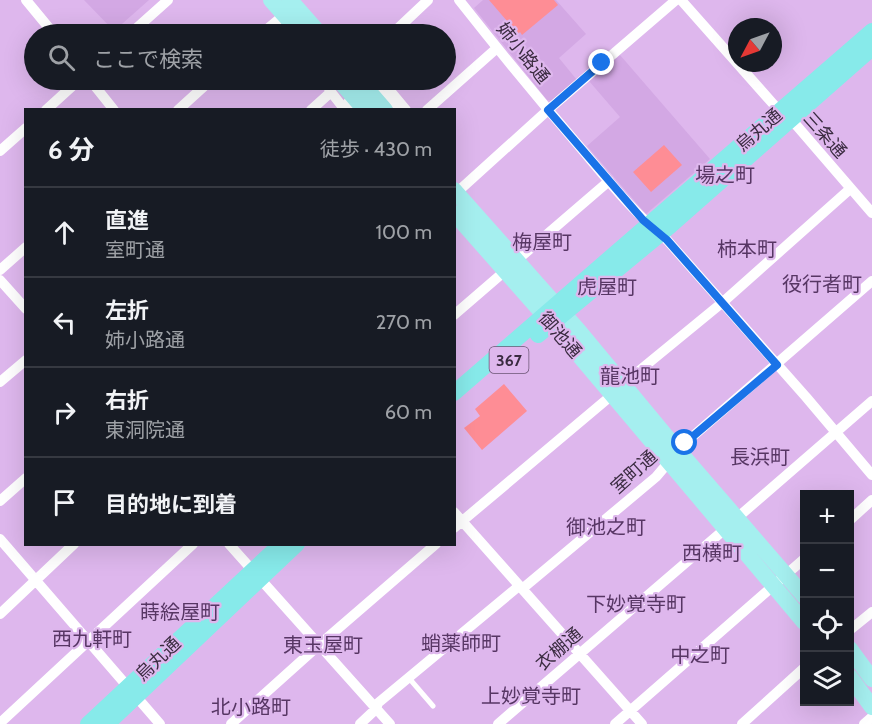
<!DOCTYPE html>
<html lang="ja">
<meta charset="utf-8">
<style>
body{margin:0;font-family:Cabin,"Noto Sans JP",sans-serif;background:#20242c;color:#f1f3f6}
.controls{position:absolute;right:18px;bottom:18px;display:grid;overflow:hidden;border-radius:0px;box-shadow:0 6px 24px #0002}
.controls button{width:54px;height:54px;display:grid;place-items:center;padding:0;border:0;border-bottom:2px solid #363941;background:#171b24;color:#f1f3f6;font:30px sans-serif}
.compass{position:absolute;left:728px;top:18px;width:54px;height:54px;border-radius:50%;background:#171b24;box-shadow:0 6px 24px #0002;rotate:229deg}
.stop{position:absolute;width:18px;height:18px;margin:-14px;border:4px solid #1a73e8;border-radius:50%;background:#fff}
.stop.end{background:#1a73e8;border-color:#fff;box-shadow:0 2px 6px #0008}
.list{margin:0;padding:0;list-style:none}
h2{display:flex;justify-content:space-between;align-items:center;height:78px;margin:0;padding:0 24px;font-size:26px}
h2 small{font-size:20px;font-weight:400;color:#9ea1a6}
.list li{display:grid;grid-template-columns:39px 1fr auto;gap:18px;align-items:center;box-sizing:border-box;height:90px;padding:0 24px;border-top:2px solid #363941}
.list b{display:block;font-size:22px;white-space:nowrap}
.list p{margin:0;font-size:20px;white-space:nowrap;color:#9ea1a6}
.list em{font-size:20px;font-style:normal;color:#9ea1a6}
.icon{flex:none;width:33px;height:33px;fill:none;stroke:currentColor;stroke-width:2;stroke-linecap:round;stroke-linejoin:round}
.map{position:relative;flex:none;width:872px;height:724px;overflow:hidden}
.search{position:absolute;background:#171b24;box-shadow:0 6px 24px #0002;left:24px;top:24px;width:432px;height:66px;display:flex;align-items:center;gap:15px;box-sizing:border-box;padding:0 21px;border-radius:33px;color:#9ea1a6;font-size:22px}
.panel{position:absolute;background:#171b24;box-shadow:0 6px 24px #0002;left:24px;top:108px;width:432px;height:438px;border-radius:0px}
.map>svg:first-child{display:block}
.built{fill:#d3a8e4}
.green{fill:#fe8d95}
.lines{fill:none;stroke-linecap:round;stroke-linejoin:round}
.service{stroke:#fff;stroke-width:5}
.minor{stroke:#fff;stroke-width:10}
.primary{stroke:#a5efef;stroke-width:16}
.trunk{stroke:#87eaea;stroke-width:16}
.route{stroke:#1a73e8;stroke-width:8}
.labels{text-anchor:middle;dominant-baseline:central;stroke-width:4.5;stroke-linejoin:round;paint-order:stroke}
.shield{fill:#deb7ed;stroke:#6b5574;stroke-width:1.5}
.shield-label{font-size:16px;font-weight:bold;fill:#3a2b40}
.street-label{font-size:18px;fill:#3a2b40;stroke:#deb7ed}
.neighbourhood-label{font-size:20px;fill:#573664;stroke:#deb7ed}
</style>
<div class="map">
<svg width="872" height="724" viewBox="0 0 872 724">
<rect width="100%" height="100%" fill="#deb7ed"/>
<path class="built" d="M84,0H149L114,31Z
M483,0H556L586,34L559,58L577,80L552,101L547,100L474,8Z
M620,55L710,159L646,214L587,146L620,117L589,81Z"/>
<path class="green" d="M489,0H554L558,5L522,35L520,32L518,34Z
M664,145L682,165L651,192L633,172Z
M504,384L527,411L482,450L464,428L480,416L475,409Z"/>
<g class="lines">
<path class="service" d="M371,80L398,110
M346,101L353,110
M408,677L433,706"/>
<path class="minor" d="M26,0L54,34
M459,0C500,52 542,103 585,153C611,184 636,215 667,240L806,397L872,475
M681,0L775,106L797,126L872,213
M130,34L168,0
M261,34L284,15
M392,34L428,0
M90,80L114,110
M324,80L331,92L345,110
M381,80L406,110
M46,110L79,80
M178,110L211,80
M311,110L331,92
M427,110L497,48
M0,151L26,128
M454,195L548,110L676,0
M516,261L609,181
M0,270L26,247
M0,280L26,309
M454,315L505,271
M0,382L26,360
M623,384L723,302L850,189
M0,501L26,478
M454,512L642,724
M737,518L872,401
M850,520L872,500
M454,528L612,395
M0,539L160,724
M229,544L390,724
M522,589L656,477L685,443L872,281
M0,614L74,544
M850,630L872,612
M0,723L193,544
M231,724L319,645L436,544
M360,724L376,709L378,703L519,586
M498,724L725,529
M615,724L804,559
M742,724L804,668
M864,724L872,717"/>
<path class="primary" d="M271,0L301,34
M290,0L320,34
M339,80L365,110
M359,80L385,110
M454,190L579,331L671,442L804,596
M454,213L567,341L804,622
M850,649L872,679
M850,677L872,707"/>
<path class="trunk" d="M538,335L670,226L872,48
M454,393L872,31
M88,724L281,544
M107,724L297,544"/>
</g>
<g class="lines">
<path class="route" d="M602,63L548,110L643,220L667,240L777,365L685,443"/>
</g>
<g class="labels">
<rect class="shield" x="489.5" y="347" width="39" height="26" rx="4.5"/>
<g class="shield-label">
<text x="509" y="360">367</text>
</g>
<g class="street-label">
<text transform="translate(523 53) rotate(51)">姉小路通</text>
<text transform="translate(759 130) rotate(-41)">烏丸通</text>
<text transform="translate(825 135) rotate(48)">三条通</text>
<text transform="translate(560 335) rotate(49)">御池通</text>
<text transform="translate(634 472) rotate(-42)">室町通</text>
<text transform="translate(559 649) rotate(-41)">衣棚通</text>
<text transform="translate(158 659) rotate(-44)">烏丸通</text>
</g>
<g class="neighbourhood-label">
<text x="725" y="175">場之町</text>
<text x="542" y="242">梅屋町</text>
<text x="747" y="249">柿本町</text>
<text x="822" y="284">役行者町</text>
<text x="607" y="287">虎屋町</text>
<text x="630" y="376">龍池町</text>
<text x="760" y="457">長浜町</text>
<text x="606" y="527">御池之町</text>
<text x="712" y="553">西横町</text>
<text x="636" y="604">下妙覚寺町</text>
<text x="180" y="612">蒔絵屋町</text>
<text x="92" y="639">西九軒町</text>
<text x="461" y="643">蛸薬師町</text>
<text x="323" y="645">東玉屋町</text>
<text x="700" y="655">中之町</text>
<text x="531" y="696">上妙覚寺町</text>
<text x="251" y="707">北小路町</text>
</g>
</g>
</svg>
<div class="controls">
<button>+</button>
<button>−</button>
<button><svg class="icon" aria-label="locate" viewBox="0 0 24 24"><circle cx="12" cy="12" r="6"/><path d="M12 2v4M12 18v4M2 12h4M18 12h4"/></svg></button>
<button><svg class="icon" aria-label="layers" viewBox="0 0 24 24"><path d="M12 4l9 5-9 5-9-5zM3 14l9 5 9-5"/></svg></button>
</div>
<svg class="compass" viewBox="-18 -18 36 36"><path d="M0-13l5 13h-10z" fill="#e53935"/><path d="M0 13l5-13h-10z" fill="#9ea1a6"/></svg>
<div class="stop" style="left:685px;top:443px"></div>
<div class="stop end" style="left:602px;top:63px"></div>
<div class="search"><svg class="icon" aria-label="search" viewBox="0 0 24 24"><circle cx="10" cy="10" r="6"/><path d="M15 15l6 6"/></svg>ここで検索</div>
<section class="panel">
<h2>6 分<small>徒歩 · 430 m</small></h2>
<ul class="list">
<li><svg class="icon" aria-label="ahead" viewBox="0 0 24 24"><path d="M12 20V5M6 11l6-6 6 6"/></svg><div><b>直進</b><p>室町通</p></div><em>100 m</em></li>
<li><svg class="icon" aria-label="left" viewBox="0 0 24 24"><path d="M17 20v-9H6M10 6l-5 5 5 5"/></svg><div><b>左折</b><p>姉小路通</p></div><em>270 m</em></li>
<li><svg class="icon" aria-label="right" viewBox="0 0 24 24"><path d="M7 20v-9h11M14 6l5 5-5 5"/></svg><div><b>右折</b><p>東洞院通</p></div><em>60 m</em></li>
<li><svg class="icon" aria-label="arrive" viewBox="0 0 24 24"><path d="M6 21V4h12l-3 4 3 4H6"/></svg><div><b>目的地に到着</b></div></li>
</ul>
</section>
</div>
